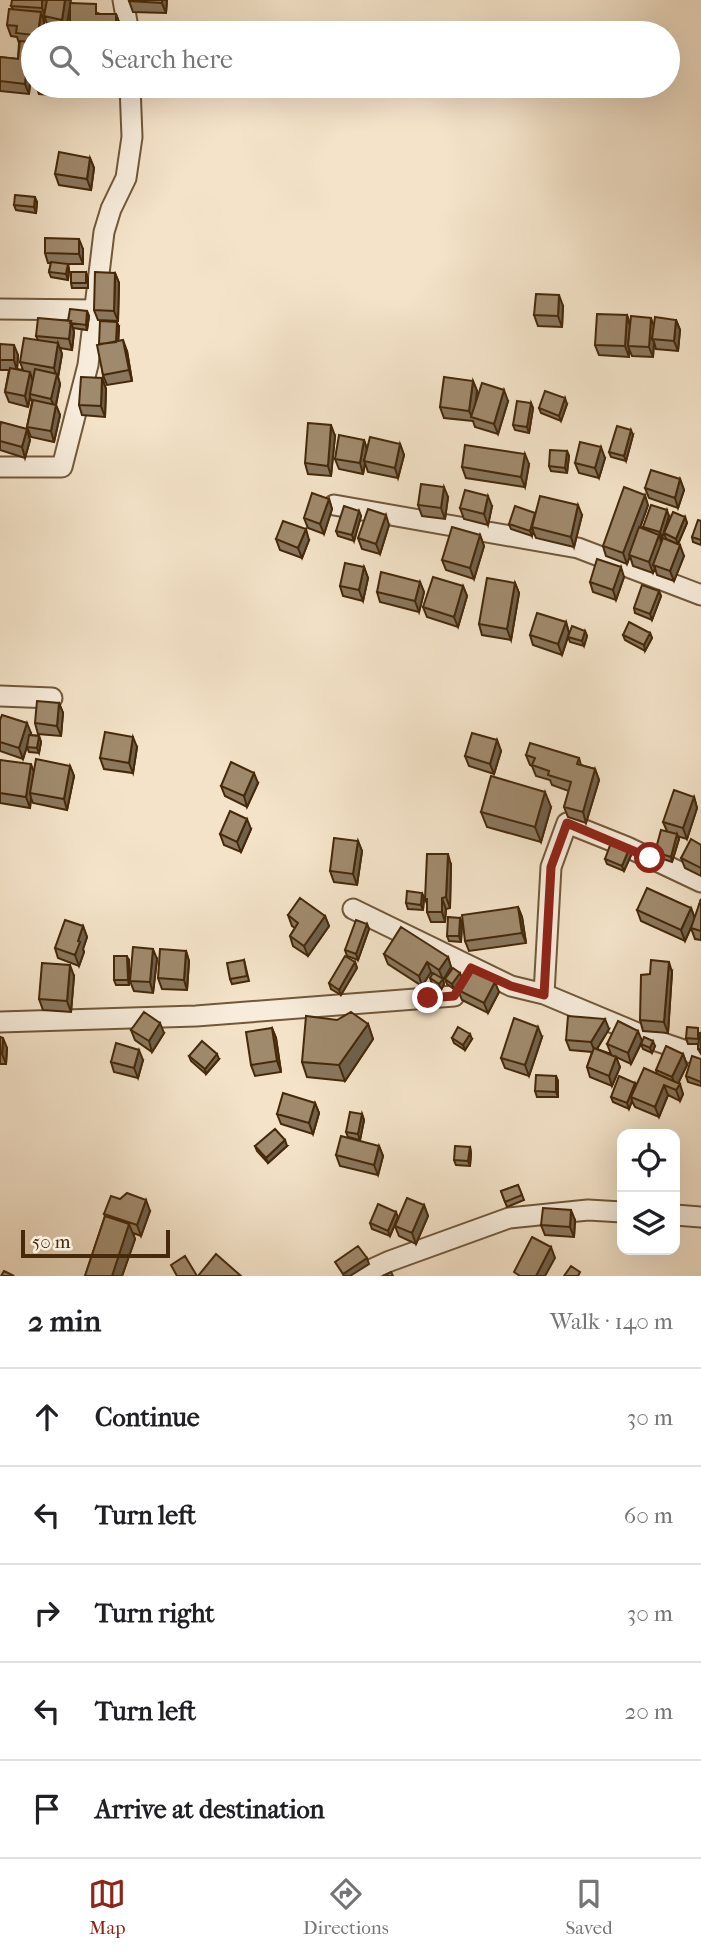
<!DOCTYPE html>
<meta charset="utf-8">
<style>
body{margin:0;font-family:"IM FELL French Canon",serif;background:#f6f6f6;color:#202124}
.controls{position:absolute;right:21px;bottom:21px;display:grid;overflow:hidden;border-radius:14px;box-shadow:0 7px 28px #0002}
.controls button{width:63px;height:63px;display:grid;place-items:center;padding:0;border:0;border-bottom:2px solid #e0e0e0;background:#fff;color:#202124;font:35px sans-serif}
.scale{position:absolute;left:21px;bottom:18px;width:149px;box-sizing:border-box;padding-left:7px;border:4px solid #45290a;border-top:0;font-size:19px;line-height:24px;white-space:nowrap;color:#45290a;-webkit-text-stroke:5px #f8eddc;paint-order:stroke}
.stop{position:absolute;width:21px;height:21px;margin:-16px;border:5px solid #8f2418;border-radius:50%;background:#fff}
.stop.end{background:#8f2418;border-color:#fff;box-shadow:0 2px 7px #0008}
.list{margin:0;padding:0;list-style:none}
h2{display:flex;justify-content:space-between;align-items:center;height:91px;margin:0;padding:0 28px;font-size:30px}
h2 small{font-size:23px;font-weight:400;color:#757577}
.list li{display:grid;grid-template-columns:46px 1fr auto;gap:21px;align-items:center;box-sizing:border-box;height:98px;padding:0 28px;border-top:2px solid #e0e0e0}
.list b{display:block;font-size:26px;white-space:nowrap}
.list em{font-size:23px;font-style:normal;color:#757577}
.icon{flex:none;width:38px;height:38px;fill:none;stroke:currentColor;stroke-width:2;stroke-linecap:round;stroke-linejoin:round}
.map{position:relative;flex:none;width:701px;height:1276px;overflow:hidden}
.search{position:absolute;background:#fff;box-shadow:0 7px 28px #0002;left:21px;right:21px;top:21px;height:77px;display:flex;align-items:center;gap:18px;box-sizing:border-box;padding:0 24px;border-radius:38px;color:#757577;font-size:26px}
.sheet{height:581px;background:#fff}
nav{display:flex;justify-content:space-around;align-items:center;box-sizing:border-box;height:98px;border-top:2px solid #e0e0e0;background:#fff;font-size:19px;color:#757577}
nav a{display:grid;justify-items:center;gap:4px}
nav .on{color:#8f2418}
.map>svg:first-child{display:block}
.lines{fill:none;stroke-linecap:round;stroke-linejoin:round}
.minor-casing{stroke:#71583a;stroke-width:23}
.minor{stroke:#f8eddc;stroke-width:19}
.wall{fill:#8a775e;stroke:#45290a;stroke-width:2}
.shaded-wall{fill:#70614c;stroke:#45290a;stroke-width:2}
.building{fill:#a08a6d;stroke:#45290a;stroke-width:2}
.route{stroke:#8f2418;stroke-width:9}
</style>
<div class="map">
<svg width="701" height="1276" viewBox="0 0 701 1276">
<rect width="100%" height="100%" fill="#f4e3c9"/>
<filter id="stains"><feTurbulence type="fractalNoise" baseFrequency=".00286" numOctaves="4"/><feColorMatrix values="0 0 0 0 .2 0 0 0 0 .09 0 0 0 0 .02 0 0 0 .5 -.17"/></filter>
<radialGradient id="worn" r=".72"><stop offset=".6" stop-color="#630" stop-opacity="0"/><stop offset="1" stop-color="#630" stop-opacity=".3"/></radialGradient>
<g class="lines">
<g class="minor-casing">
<path id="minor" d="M123,0L129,33
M0,309L95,310
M0,467H62L88,365L104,232L111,209L126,178L132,137L130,86
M334,505L578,548L701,595
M0,696L52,698
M353,909L511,986L544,994L654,1040L701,1056
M544,994L551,867L567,823L627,847L701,882
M0,1022L196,1016L454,996L471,968
M675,1215L701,1217
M357,1276L390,1261L509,1218L588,1210L622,1212"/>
</g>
<use href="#minor" class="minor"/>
</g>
<path class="wall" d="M167,0L166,13L133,12L129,1Z
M70,3L100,14H116L120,25V33H70V4L66,30L48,27L45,18H43L44,22L43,33H33V45H31L33,52L29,94L0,91V57L18,59L19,43L17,37L11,36L7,25L13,9L11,6Z
M36,86H80L79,97L39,94Z
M89,86H112L111,93L91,91Z
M90,158L94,168L91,190L59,185L55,174Z
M37,202L36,213L16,210L14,205Z
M83,249V264H63H68L69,270L68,280L51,277L49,272L51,263H48L45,253Z
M86,272L88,278V288H72L71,283Z
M115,273L119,283L118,321L98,320L94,310Z
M563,306L562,327L538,326L534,315Z
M87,311L89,316L87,330L73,328L74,332L72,350L60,348L62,354L58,377L60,384L56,405L60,415L54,442L31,437L27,427L32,402L30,397L28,407L9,402L5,392L9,370H0V344L18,355L17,369L23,370L20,362L38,340L36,336Z
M627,315L630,324L654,325L676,320L680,330L678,351L656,349L654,342L653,357L632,356L629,349V357L599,355L595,345Z
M119,327L118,341L127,351L132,381L107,385L103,375L99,345Z
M102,378L106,389L105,417L82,415L79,405Z
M473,381L477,391L476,402L508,401L498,434L475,427L473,421L444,418L440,407Z
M531,403L533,408L529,433L515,430L513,425Z
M567,404L561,421L541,413L539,408Z
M0,427L30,440L25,458L0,450Z
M633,435L626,461L611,457L609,452Z
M335,436L331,476L308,474L305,463Z
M364,440L367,449L400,444L404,455L398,478L368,472L365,463L363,474L339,469L335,459Z
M567,451L569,456L567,473L551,471L549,466Z
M605,458L599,478L579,473L575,463Z
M529,464L525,487L466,478L462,467Z
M680,479L684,490L678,508L649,498L645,488Z
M448,497L445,519L422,516L418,505Z
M329,499L332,509L324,534L308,528L304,518Z
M648,505L640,528L644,529L643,527L669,516L662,538L659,537L662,543L684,556L674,581L657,575L655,568L653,573L633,566L630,556L627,564L606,556L603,546Z
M492,506L488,525L464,519L460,508Z
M359,511L361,516L354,541L338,536L336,531Z
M536,513L582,515L574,547L536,538L533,531L532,536L511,529L509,524Z
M685,517L687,523L678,544L666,539L664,533Z
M701,521V545L693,542L692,537Z
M389,525L380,554L362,549L358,538Z
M480,535L484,546L474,579L446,570L442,560Z
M276,539L309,540L302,558L280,550Z
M364,567L368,578L363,601L343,596L340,586Z
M624,577L616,600L593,592L590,582Z
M420,582L424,592L419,612L380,602L377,592Z
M515,583L519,593L511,640L482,635L479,624Z
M463,586L467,596L458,627L427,617L423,607Z
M659,591L661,596L652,620L635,613L634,608Z
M566,622L569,633L585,631L587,636L584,646L570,642L568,637L562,655L533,645L530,635Z
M650,633L652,638L645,651L625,640L623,635Z
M59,703L63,713L61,736L38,734L35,723Z
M0,720L31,733L30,735L39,736L41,742L39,753L29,752L27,747L29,740L23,759L0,751Z
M497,740L501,751L494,774L469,766L465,756Z
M137,747L133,773L104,769L100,758Z
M526,755L579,758L581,765L595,769L599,780L586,823L568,817L564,807L569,791L552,785L550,780L536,776L532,766L530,765Z
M0,760L34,772L70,766L74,776L67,810L33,803L31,798L30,808L0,803Z
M258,783L247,807L225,796L221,786Z
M694,797L697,808L687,839L677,836L679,839L672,862L657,857L655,852L667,831L663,822Z
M551,807L541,842L487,827L481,812Z
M251,829L241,852L224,845L220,834Z
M358,841L362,851L357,885L334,882L330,871Z
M701,845V876L685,868L681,858Z
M632,853L624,871L607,864L605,859Z
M451,865L450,908L446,909L445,922H431L427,912V904L425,899Z
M422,893L424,898L423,910L408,909L406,903Z
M701,899V940L695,939L691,928L694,920L685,941L641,921L637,910L691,908L695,919Z
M518,907L522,917L526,943L469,951L465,941Z
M288,915L325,916L329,926L308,956L293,946L290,936L295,928L292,926Z
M460,918L462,923L461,942L449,941L447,936Z
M367,924L369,929L358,960L347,956L345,950Z
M83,926L87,937L83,949L84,952L79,966L58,958L55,948Z
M186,951L189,961L187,990L162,989L158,978Z
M384,954L448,957L451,967L443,980L444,984L441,990L432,984L430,978L433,974L431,972L422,986L388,964Z
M157,959L153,993L134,991L130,981Z
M244,960L249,981L232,984L230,979Z
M129,961V985H116L114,980Z
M355,962L357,968L341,995L331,989L329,983Z
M672,972L668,1033L643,1031L640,1020Z
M74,976L71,1012L43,1010L39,999Z
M462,978L454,989L447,984L445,979Z
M458,990L499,992L488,1013L462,1000Z
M368,1024L373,1039L345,1081L307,1077L302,1062Z
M272,1028L276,1038L281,1072L255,1076L251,1065Z
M609,1029L597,1049L611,1054L607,1044L642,1041L655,1046L652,1053L643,1049L641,1044L631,1064L616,1057L620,1067L612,1086L590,1077L587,1067L592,1052L570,1050L566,1040Z
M131,1030L164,1033L152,1052L135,1040Z
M700,1033V1039H701V1054L698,1049V1044H688L686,1038Z
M0,1037L7,1048L6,1064H0Z
M542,1037L529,1076L505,1068L501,1058Z
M452,1038L472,1039L465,1050L454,1043Z
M683,1054L687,1065L678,1083L683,1094L680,1101L668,1095L659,1117L635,1107L632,1101L629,1109L613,1102L611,1097L657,1074L656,1070Z
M189,1056L219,1059L206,1074L191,1061Z
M701,1059V1086L688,1082L686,1076Z
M143,1060L138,1078L114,1072L111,1062Z
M556,1076L558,1081V1097H537L535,1091Z
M315,1103L319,1113L313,1134L281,1124L277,1114Z
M362,1114L364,1120L360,1140L348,1137L346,1132Z
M255,1146H287L268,1163L257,1151Z
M379,1146L383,1156L378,1175L340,1166L336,1155Z
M470,1147L471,1153L470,1166L456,1165L454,1160Z
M518,1185L524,1200L507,1207L501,1191Z
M424,1205L428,1216L416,1244L399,1236L395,1226Z
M150,1211L141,1236L133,1233L135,1239L122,1276H85L105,1216L104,1214Z
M398,1217L390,1236L372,1229L370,1223Z
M575,1220L574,1237L545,1235L541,1225Z"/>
<path class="shaded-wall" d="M42,0H47L46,18L42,8Z
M65,0H71L66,30L62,20Z
M162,0H167L166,13L162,3Z
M41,12L44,22L43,33H38Z
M116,14L120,25V33H116Z
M29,42L33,52L29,94L25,84Z
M75,86H80L79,97Z
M90,158L94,168L91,190L87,179Z
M35,197L37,202L36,213L34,207Z
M79,239L83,249V264L79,254Z
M68,264L69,270L68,280L66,274Z
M115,273L119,283L118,321L114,311Z
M559,295L563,306L562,327L558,316Z
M87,311L89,316L87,330L86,325Z
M627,315L630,326L628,346L629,349V357L625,346Z
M651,318L655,329L652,339L654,342L653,357L649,347Z
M676,320L680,330L678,351L674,341Z
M71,321L74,332L72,350L69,339Z
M117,322L119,327L118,350L116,345Z
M123,340L127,351L132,381L129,370Z
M58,343L62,354L58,377L60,384L55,409L51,399L56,375L54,368Z
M14,345L18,355L17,371L14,360Z
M30,372L33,382L30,394V397L28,407L25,396Z
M102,378L106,389L105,417L101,406Z
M473,381L477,391L474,417H472L469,411Z
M504,390L508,401L498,434L494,424Z
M565,398L567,404L561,421L559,416Z
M531,403L533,408L529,433L527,427Z
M56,405L60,415L54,442L51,431Z
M331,425L335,436L331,476L328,466Z
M27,429L30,440L25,458L22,447Z
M631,430L633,435L626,461L624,456Z
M364,440L367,450L364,461L365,463L363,474L360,463Z
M400,444L404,455L398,478L395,468Z
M601,447L605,458L599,478L595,468Z
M567,451L569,456L567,473L565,468Z
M525,454L529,464L525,487L521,477Z
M680,479L684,490L678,508L675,498Z
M444,487L448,497L445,519L441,508Z
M645,495L648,505L627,564L623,553Z
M488,496L492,506L488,525L484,514Z
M329,499L332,509L324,534L320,524Z
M578,505L582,515L574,547L571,537Z
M667,510L669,516L662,538L660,532Z
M359,511L361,516L354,541L352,535Z
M535,513L532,527L533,531L532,536L530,531Z
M386,515L389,525L380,554L376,544Z
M685,517L687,523L678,544L676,539Z
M306,529L309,540L302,558L298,548Z
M480,535L484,546L474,579L470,568Z
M659,535L662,545L653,565L655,568L653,573L649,562Z
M680,545L684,556L674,581L670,571Z
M364,567L368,578L363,601L359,590Z
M621,567L624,577L616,600L613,590Z
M420,582L424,592L419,612L415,601Z
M515,583L519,593L511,640L507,629Z
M463,586L467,596L458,627L454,617Z
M659,591L661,596L652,620L650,614Z
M566,622L569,633L562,655L558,644Z
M585,631L587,636L584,646L582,641Z
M650,633L652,638L645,651L644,645Z
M59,703L63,713L61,736L57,726Z
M27,723L31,733L23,759L19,748Z
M39,736L41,742L39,753L37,748Z
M133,737L137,747L133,773L129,763Z
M497,740L501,751L494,774L490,764Z
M31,764L35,775L30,793L31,798L30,808L26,797Z
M70,766L74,776L67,810L64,799Z
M595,769L599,780L586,823L583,812Z
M254,773L258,783L247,807L244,796Z
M545,792L551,807L541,842L535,827Z
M694,797L697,808L687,839L683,828Z
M247,819L251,829L241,852L237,842Z
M677,834L679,839L672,862L671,857Z
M358,841L362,851L357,885L353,874Z
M630,847L632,853L624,871L622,866Z
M448,854L451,865L450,908L446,897Z
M422,893L424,898L423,910L421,905Z
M442,898L446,909L445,922L442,912Z
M518,907L522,917L526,943L522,933Z
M691,908L695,919L685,941L681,930Z
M325,916L329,926L308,956L304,946Z
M460,918L462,923L461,942L459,936Z
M367,924L369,929L358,960L356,954Z
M83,926L87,937L83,949L84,952L79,966L75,955L78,941Z
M153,949L157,959L153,993L150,982Z
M186,951L189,961L187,990L184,980Z
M127,956L129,961V985L128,980Z
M448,957L451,967L443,980L439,970Z
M355,962L357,968L341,995L339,990Z
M427,962L431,972L422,986L419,976Z
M669,962L672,972L668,1033L664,1022Z
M70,965L74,976L71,1012L67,1001Z
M460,973L462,978L454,989L452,984Z
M443,979L444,984L441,990L439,984Z
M495,982L499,992L488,1013L484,1003Z
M605,1019L609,1029L595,1052L591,1042Z
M160,1023L164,1033L152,1052L149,1041Z
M368,1024L373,1039L345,1081L339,1065Z
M538,1027L542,1037L529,1076L525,1065Z
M272,1028L276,1038L281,1072L277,1061Z
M638,1031L642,1041L631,1064L628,1053Z
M470,1034L472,1039L465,1050L463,1045Z
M3,1038L7,1048L6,1064L2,1054Z
M653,1041L655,1046L652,1053L650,1048Z
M139,1050L143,1060L138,1078L134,1068Z
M217,1054L219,1059L206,1074L205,1069Z
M683,1054L687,1065L676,1088L672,1077Z
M616,1057L620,1067L612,1086L609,1076Z
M556,1076L558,1081V1097L556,1092Z
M635,1083L637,1088L631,1097L632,1101L629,1109L627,1103Z
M680,1084L683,1094L680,1101L676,1090Z
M664,1085L668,1095L659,1117L655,1107Z
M315,1103L319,1113L313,1134L309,1123Z
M362,1114L364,1120L360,1140L358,1134Z
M285,1140L287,1146L268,1163L266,1158Z
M379,1146L383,1156L378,1175L374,1165Z
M470,1147L471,1153L470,1166L468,1161Z
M676,1175L678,1180L675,1189V1179Z
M146,1200L150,1211L141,1236L137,1225Z
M424,1205L428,1216L416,1244L412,1233Z
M571,1210L575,1220L574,1237L570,1227Z
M396,1212L398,1217L390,1236L388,1231Z
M129,1224L135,1239L122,1276H112Z
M551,1247L555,1258L545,1276H536Z
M367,1258L369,1264L350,1276H344L343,1274Z"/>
<path class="building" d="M12,0H42V8L11,6Z
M47,0H65L62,20L44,16Z
M129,0H162V3L129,1Z
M70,3L96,4V14H116V33L70,32Z
M9,9L41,12L38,33H33V35L16,33L17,26L7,25Z
M20,41L29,42L25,84L0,81V57L18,59Z
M59,152L90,158L87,179L55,174Z
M15,195L35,197L34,207L14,205Z
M45,238L79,239V254L45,253Z
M51,262L68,264L66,274L49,272Z
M71,272H86V283H71Z
M95,272L115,273L114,311L94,310Z
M536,294L559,295L558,316L534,315Z
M70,309L87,311L86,325L70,323L71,321H68Z
M597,314L627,315L625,346L595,345Z
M631,316L651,318L649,347L628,346Z
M655,317L676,320L674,341L652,339Z
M38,318L71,321L69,339L36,336Z
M100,321L117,322L116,342L99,344Z
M24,338L58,343L54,368L20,362Z
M123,340L129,370L103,375L97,345Z
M0,344L14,345V360H0Z
M10,368L30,372L25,396L5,392Z
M35,369L57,374L51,399L30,394Z
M81,377L102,378L101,406L79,405Z
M444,377L473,381L469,411L440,407Z
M482,383L504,390L494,424L471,417Z
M545,391L565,398L559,416L539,408Z
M33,400L56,405L51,431L27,427Z
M517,401L531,403L527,427L513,425Z
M1,422L27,429L22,447L0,441V427Z
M308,423L331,425L328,466L305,463Z
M617,426L631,430L624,456L609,452Z
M339,435L364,440L360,463L335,459Z
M370,437L400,444L395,468L364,461Z
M580,442L601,447L595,468L575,463Z
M465,445L525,454L521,477L462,467Z
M550,450L567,451L565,468L549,466Z
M651,470L680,479L675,498L645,488Z
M421,484L444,487L441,508L418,505Z
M624,487L645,495L623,553L603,546Z
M465,490L488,496L484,514L460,508Z
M312,493L329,499L320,524L304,518Z
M540,496L578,505L571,537L532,527Z
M651,505L667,510L660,532L643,527Z
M344,506L359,511L352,535L336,531Z
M515,506L535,513L530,531L509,524Z
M368,509L386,515L376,544L358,538Z
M673,512L685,517L676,539L664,533Z
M698,520L701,521V540L692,537Z
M283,521L306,529L298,548L276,539Z
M452,527L480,535L470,568L442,560Z
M639,527L659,535L649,562L629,555Z
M663,538L680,545L670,571L653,565Z
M597,559L621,567L613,590L590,582Z
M345,563L364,567L359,590L340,586Z
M381,572L420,582L415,601L377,592Z
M433,577L463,586L454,617L423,607Z
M487,578L515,583L507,629L479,624Z
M642,585L659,591L650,614L634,608Z
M537,613L566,622L558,644L530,635Z
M629,622L650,633L644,645L623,635Z
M572,626L585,631L582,641L568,637Z
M37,701L59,703L57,726L35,723Z
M2,715L27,723L19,748L0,742V720Z
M105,732L133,737L129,763L100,758Z
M472,733L497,740L490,764L465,756Z
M29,735L39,736L37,748L27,747Z
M530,743L579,758L577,764L595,769L583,812L564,807L571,782L548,775L549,771L532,765L535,758L526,755Z
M36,759L70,766L64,799L30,793Z
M0,760L31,764L26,797L0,793Z
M231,762L254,773L244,796L221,786Z
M491,776L545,792L535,827L481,812Z
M674,790L694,797L683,828L663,822Z
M230,811L247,819L237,842L220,834Z
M661,830L677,834L671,857L655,852Z
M334,838L358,841L353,874L330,871Z
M691,839L701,845V868L681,858Z
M612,840L630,847L622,866L605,859Z
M427,854H448L446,897L442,898V912H427V899H425Z
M647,888L691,908L681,930L637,910Z
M407,891L422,893L421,905L406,903Z
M300,898L325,916L304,946L290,936L298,923L288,915Z
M701,899V931L691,928Z
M518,907L522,933L465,941L462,915Z
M448,917L460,918L459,936H447Z
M65,920L83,926L78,941L80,942L75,955L55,948Z
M356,920L367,924L356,954L345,950Z
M401,927L448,957L439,970L427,962L419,976L384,954Z
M133,947L153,949L150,982L130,981Z
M160,949L186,951L184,980L158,978Z
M114,956H127L128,980H114Z
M345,956L355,962L339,990L329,983Z
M244,960L247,976L230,979L227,963Z
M651,960L669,962L664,1022L640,1020L641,975L650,974Z
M42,963L70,965L67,1001L39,999Z
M453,968L460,973L452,984L445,979Z
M469,968L495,982L484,1003L458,990Z
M433,973L443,979L439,984L430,978Z
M144,1012L160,1023L149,1041L131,1030Z
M351,1012L368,1024L339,1065L302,1062L306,1016L337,1020Z
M568,1016L605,1019L591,1042L566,1040Z
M514,1018L538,1027L525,1065L501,1058Z
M618,1021L638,1031L628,1053L607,1044Z
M458,1027L470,1034L463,1045L452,1038Z
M687,1027L698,1028V1039L686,1038Z
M272,1028L277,1061L251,1065L246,1032Z
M0,1037L3,1038L2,1054L0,1053Z
M644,1037L653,1041L650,1048L641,1044Z
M699,1039H701V1049H698Z
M202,1041L217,1054L205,1069L189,1056Z
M116,1043L139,1050L134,1068L111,1062Z
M666,1046L683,1054L672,1077L656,1070Z
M594,1048L616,1057L609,1076L587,1067Z
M692,1056L701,1059V1082L686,1076Z
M644,1068L680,1084L676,1090L664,1085L655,1107L631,1097Z
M536,1075L556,1076V1092L535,1091Z
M619,1076L635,1083L627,1103L611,1097Z
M283,1093L315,1103L309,1123L277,1114Z
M350,1112L362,1114L358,1134L346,1132Z
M275,1129L285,1140L266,1158L255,1146Z
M341,1136L379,1146L374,1165L336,1155Z
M455,1146L470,1147L468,1161L454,1160Z
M518,1185L522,1195L505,1202L501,1191Z
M127,1193L146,1200L137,1225L104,1214L111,1196L120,1199Z
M407,1198L424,1205L412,1233L395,1226Z
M378,1204L396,1212L388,1231L370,1223Z
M543,1208L571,1210L570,1227L541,1225Z
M105,1216L129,1224L112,1276H85Z
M532,1237L551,1247L536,1276H520L514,1272Z
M358,1246L367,1258L343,1274L335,1262Z
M216,1254L241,1276H198Z
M185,1256L197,1276H177L171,1265Z
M571,1266L580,1272L578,1276H564Z
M4,1271L14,1276H1Z
M391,1272L393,1276H383Z"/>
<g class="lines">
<path class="route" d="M428,998L454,996L471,968L511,986L544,995L551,867L567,823L650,858"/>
</g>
<rect width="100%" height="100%" filter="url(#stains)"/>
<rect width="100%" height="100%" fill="url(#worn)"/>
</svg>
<div class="controls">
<button><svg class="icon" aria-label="locate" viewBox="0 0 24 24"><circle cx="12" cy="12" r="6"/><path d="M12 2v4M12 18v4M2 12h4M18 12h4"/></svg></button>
<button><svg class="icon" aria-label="layers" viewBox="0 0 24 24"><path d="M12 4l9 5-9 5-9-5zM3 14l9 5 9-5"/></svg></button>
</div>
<div class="scale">50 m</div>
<div class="stop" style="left:650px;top:858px"></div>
<div class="stop end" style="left:428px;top:998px"></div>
<div class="search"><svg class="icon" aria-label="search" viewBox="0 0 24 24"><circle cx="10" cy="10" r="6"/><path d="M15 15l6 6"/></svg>Search here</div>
</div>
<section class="sheet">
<h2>2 min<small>Walk · 140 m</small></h2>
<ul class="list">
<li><svg class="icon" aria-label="ahead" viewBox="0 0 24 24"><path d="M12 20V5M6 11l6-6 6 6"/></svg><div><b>Continue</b></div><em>30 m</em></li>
<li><svg class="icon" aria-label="left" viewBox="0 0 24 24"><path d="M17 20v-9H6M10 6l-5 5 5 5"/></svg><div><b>Turn left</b></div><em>60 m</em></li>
<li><svg class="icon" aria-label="right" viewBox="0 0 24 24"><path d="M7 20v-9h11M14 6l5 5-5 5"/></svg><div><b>Turn right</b></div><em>30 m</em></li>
<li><svg class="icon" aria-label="left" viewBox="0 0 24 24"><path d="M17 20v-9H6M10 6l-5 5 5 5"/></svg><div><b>Turn left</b></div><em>20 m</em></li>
<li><svg class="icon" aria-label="arrive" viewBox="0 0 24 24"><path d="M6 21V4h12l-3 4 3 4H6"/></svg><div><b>Arrive at destination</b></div></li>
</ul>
</section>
<nav>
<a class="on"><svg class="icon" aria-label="map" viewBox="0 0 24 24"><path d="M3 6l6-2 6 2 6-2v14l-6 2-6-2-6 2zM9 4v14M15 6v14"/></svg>Map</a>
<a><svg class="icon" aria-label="directions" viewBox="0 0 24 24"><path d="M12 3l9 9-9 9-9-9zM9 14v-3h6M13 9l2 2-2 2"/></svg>Directions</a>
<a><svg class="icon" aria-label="saved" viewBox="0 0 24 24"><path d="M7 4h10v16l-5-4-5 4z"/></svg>Saved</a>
</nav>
